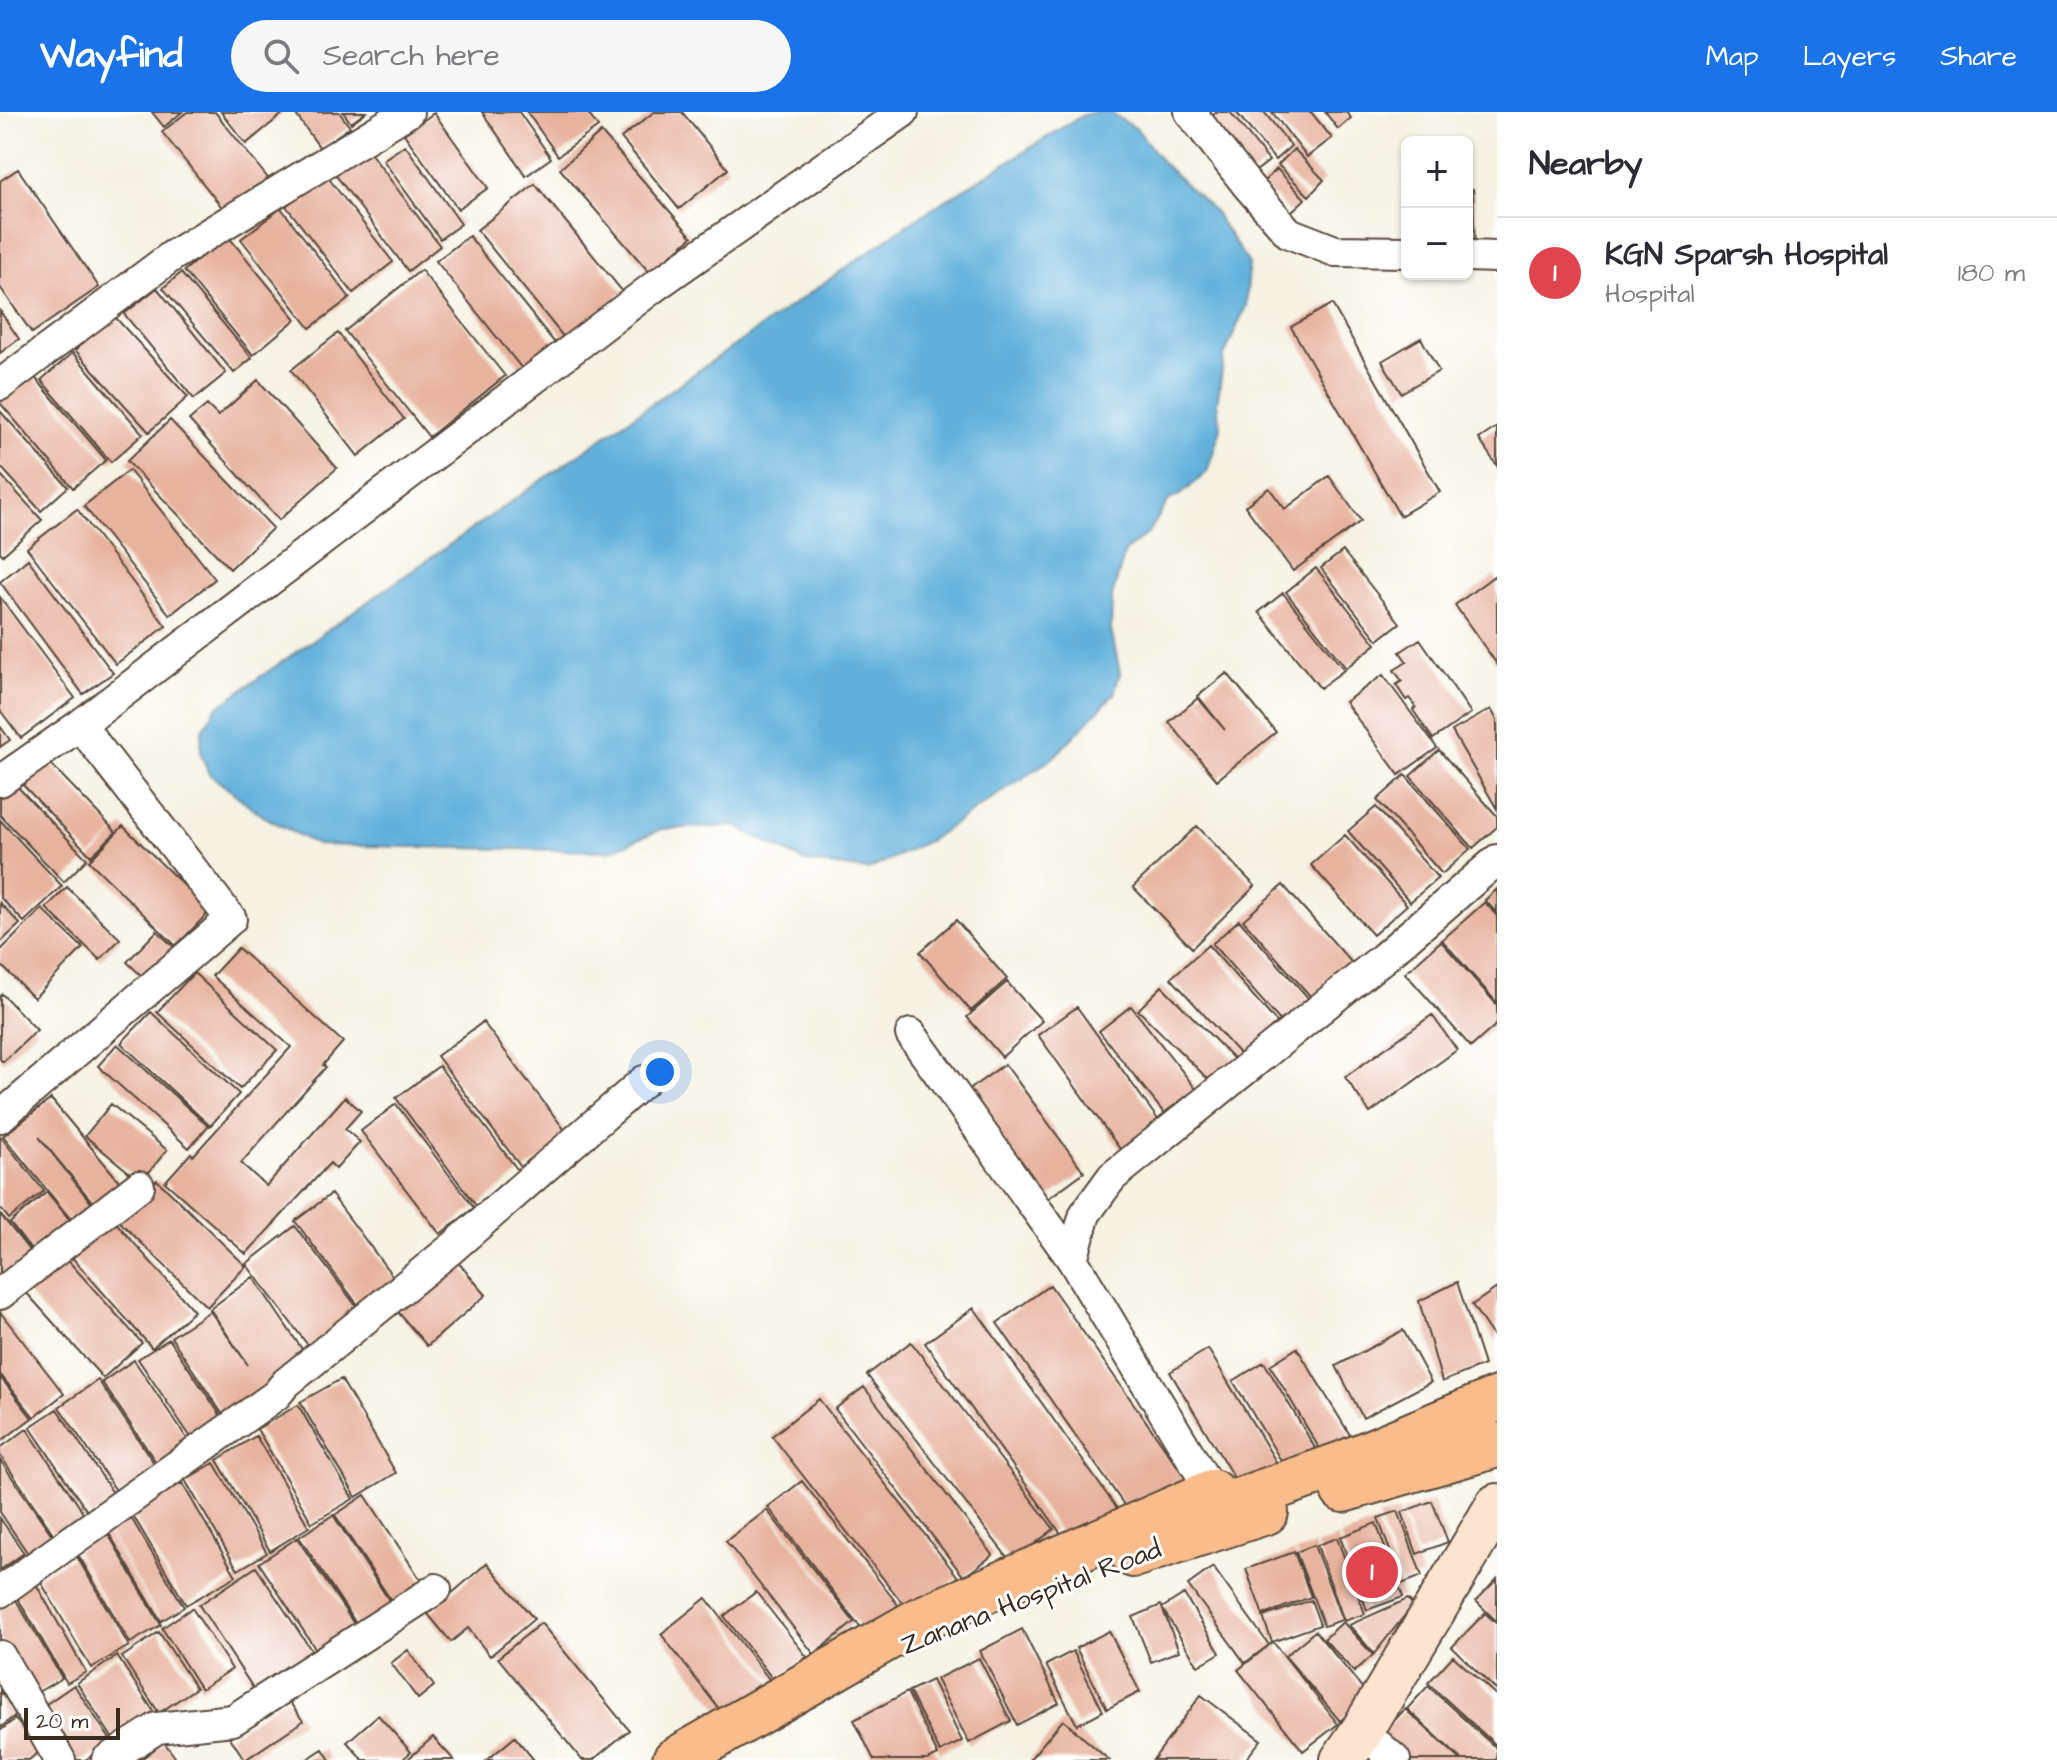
<!DOCTYPE html>
<meta charset="utf-8">
<style>
body{margin:0;font-family:"Architects Daughter",sans-serif;background:#f7f7f7;color:#2b2b33}
.controls{position:absolute;right:24px;top:24px;display:grid;overflow:hidden;border-radius:12px;box-shadow:0 2px 6px #0004}
.controls button{width:72px;height:72px;display:grid;place-items:center;padding:0;border:0;border-bottom:2px solid #e1e1e2;background:#fff;color:#2b2b33;font:40px sans-serif}
.scale{position:absolute;left:24px;bottom:20px;width:96px;box-sizing:border-box;padding-left:8px;border:4px solid #3b2a1e;border-top:0;font-size:22px;line-height:28px;white-space:nowrap;color:#3b2a1e;-webkit-text-stroke:6px #fff;paint-order:stroke}
.you{position:absolute;left:660px;top:960px;width:28px;height:28px;margin:-20px;border:6px solid #fff;border-radius:50%;background:#1a73e8;box-shadow:0 0 0 12px #1a73e833}
.badge{display:grid;place-items:center;width:52px;height:52px;border-radius:50%;background:#1a73e8;color:#fff;font-size:26px;font-weight:700}
.pin{position:absolute;translate:-50% -50%;border:4px solid #fff;box-shadow:0 2px 8px #0006}
.list{margin:0;padding:0;list-style:none}
h2{display:flex;justify-content:space-between;align-items:center;height:104px;margin:0;padding:0 32px;font-size:34px}
h2 small{font-size:26px;font-weight:400;color:#7c7c81}
.list li{display:grid;grid-template-columns:52px 1fr auto;gap:24px;align-items:center;box-sizing:border-box;height:112px;padding:0 32px;border-top:2px solid #e1e1e2}
.list b{display:block;font-size:30px;white-space:nowrap}
.list p{margin:0;font-size:26px;white-space:nowrap;color:#7c7c81}
.list em{font-size:26px;font-style:normal;color:#7c7c81}
.icon{flex:none;width:44px;height:44px;fill:none;stroke:currentColor;stroke-width:2;stroke-linecap:round;stroke-linejoin:round}
.map{position:relative;flex:none;width:1497px;height:1648px;overflow:hidden}
header{display:flex;align-items:center;gap:48px;box-sizing:border-box;height:112px;padding:0 40px;background:#1a73e8;color:#fff}
header strong{font-size:38px}
nav{display:flex;gap:44px;margin-inline-start:auto;font-size:28px}
.search{width:560px;height:72px;background:#f7f7f7;display:flex;align-items:center;gap:20px;box-sizing:border-box;padding:0 28px;border-radius:44px;color:#7c7c81;font-size:30px}
main{display:flex}
aside{flex:1;background:#fff}
.map>svg:first-child{display:block}
.water{fill:#61b0db;stroke:#4e6d7c;stroke-width:2}
.building{fill:#e7b29e}
.lines{fill:none;stroke-linecap:round;stroke-linejoin:round}
.minor-casing{stroke:#57483b;stroke-width:34}
.secondary-casing{stroke:#57483b;stroke-width:46}
.primary-casing{stroke:#57483b;stroke-width:48}
.minor{stroke:#fff;stroke-width:30}
.secondary{stroke:#fde4d1;stroke-width:42}
.primary{stroke:#fabc8b;stroke-width:44}
.labels{text-anchor:middle;dominant-baseline:central;stroke-width:6;stroke-linejoin:round;paint-order:stroke}
.street-label{font-size:28px;fill:#3b2a1e;stroke:#fff}
</style>
<header>
<strong>Wayfind</strong>
<div class="search"><svg class="icon" aria-label="search" viewBox="0 0 24 24"><circle cx="10" cy="10" r="6"/><path d="M15 15l6 6"/></svg>Search here</div>
<nav><a>Map</a><a>Layers</a><a>Share</a></nav>
</header>
<main>
<div class="map">
<svg width="1497" height="1648" viewBox="0 0 1497 1648">
<rect width="100%" height="100%" fill="#fff"/>
<filter id="ink" filterUnits="userSpaceOnUse"><feTurbulence type="fractalNoise" baseFrequency=".0125" numOctaves="2"/><feDisplacementMap in="SourceGraphic" scale="16" xChannelSelector="R" yChannelSelector="G"/><feConvolveMatrix kernelMatrix="1 2 1 2 8 2 1 2 1" color-interpolation-filters="sRGB"/></filter>
<filter id="wash" filterUnits="userSpaceOnUse"><feTurbulence type="fractalNoise" baseFrequency=".006" numOctaves="4" result="noise"/><feDisplacementMap in="SourceGraphic" scale="32" xChannelSelector="R" yChannelSelector="G"/><feGaussianBlur stdDeviation="1.8" result="paint"/><feColorMatrix in="noise" values="0 0 0 0 0 0 0 0 0 0 0 0 0 0 0 0 0 1.4 0 .05"/><feComposite in="paint" operator="in"/></filter>
<g filter="url(#wash)">
<rect width="100%" height="100%" fill="#f5f2e2"/>
<path class="water" d="M1097,0H1109L1137,17L1163,51L1213,98L1249,152L1246,194L1224,244L1217,292L1221,316L1207,360L1182,382L1169,388L1149,420L1125,440L1112,484L1111,518L1120,561L1114,582L1054,645L930,728L868,758L805,750L736,714L662,717L610,739L317,733L263,704L209,662L201,642L202,619L216,596L914,108L1083,3Z"/>
<g id="blocks">
<path class="building" d="M152,0H182L164,15Z
M187,0H215L271,70L229,104L162,20Z
M221,0H285L246,32Z
M294,0H339L350,15L320,36Z
M343,0H366L351,11Z
M482,0H519L551,46L526,64Z
M527,0H587L598,15L558,44Z
M654,0H682L728,57L679,97L621,26Z
M1216,0H1230L1269,49L1252,62L1208,6Z
M1236,0H1264L1291,34L1275,48Z
M1272,0H1311L1332,26L1307,45Z
M1325,0H1346L1351,6L1338,17Z
M434,1L488,76L458,97L404,22Z
M601,20L692,125L650,161L560,57Z
M405,33L461,112L440,127L383,48Z
M1294,37L1324,68L1309,84L1278,53Z
M368,38L440,134L408,159L335,62Z
M18,57L99,175L32,221L0,175V69Z
M1277,57L1305,87L1290,101L1261,72Z
M326,63L393,150L353,181L286,94Z
M535,72L623,180L565,227L477,118Z
M1467,77H1473L1475,137L1467,138Z
M281,96L350,186L310,216L241,127Z
M227,123L296,207L253,243L184,159Z
M469,124L559,236L527,263L436,149Z
M421,158L505,264L429,325L345,219Z
M181,161L252,246L234,261L163,176Z
M157,176L226,261L194,287L124,202Z
M1332,192L1440,380L1400,404L1291,215Z
M0,199L19,227L0,241Z
M114,204L188,285L149,320L75,238Z
M338,221L404,307L358,344L291,258Z
M1421,226L1439,259L1401,281L1382,249Z
M73,241L143,322L111,350L41,268Z
M31,261L106,348L73,376L0,291V287Z
M258,268L337,356L279,408L189,308L207,293L218,304Z
M0,299L68,375L41,399L0,354Z
M170,308L273,416L230,457L127,349Z
M1497,315V354L1479,327Z
M129,358L215,467L170,503L84,394Z
M0,362L42,408L3,443L0,440Z
M1329,364L1361,409L1293,459L1245,394L1269,376L1285,397Z
M77,397L166,514L116,552L27,436Z
M1343,439L1400,511L1378,528L1321,456Z
M28,447L113,561L83,582L0,470Z
M1316,456L1376,532L1346,556L1286,480Z
M1494,464L1497,468V552L1455,493Z
M1283,481L1344,558L1320,576L1259,500Z
M0,485L75,586L21,626L0,598Z
M1420,527L1471,601L1433,627L1413,598L1416,595L1409,586L1406,588L1396,573L1402,569L1394,558L1407,550L1400,540Z
M1227,561L1276,620L1217,668L1169,610L1198,586L1225,618L1198,584Z
M1383,563L1437,636L1399,663L1345,590Z
M1491,597L1497,608V697L1452,619Z
M0,614L10,628L0,635Z
M1439,638L1497,704V715L1473,736L1410,664Z
M48,649L116,720L91,744L23,673Z
M1405,663L1470,737L1442,762L1377,688Z
M13,670L87,747L64,770L0,703V682Z
M1376,695L1438,766L1410,790L1348,719Z
M0,708L62,774L24,810L0,785Z
M123,714L210,799L176,834L89,749Z
M1197,714L1255,774L1192,836L1133,775Z
M1345,723L1407,793L1373,823L1311,753Z
M1283,773L1352,851L1312,886L1243,808Z
M67,775L120,827L100,848L46,796Z
M1497,777V802L1485,788Z
M1485,790L1497,804V891L1442,828Z
M0,791L20,812L0,831Z
M42,797L83,836L34,886L0,852V839Z
M956,808L1007,867L971,899L920,840Z
M1239,808L1310,888L1283,912L1212,832Z
M157,819L176,837L146,868L127,850Z
M1441,829L1497,893V912L1471,935L1405,861Z
M1208,833L1280,914L1244,947L1171,866Z
M238,836L343,930L323,953L326,955L241,1051L266,1074L345,985L361,999L345,1017L360,1030L336,1057L330,1051L246,1142L165,1070L191,1041L193,1044L291,935L212,864Z
M194,861L277,938L240,977L157,900Z
M1007,870L1042,909L1002,945L967,905Z
M1162,874L1234,947L1211,970L1138,898Z
M2,882L37,918L3,950L0,947V884Z
M1131,894L1196,977L1164,1001L1099,919Z
M1077,895L1159,1009L1120,1037L1038,923Z
M151,900L239,982L210,1014L121,931Z
M1432,903L1457,938L1370,1001L1345,965Z
M483,910L570,1025L524,1059L437,944Z
M117,932L208,1014L189,1036L98,954Z
M1005,952L1084,1060L1046,1088L967,979Z
M439,954L520,1061L477,1095L396,986Z
M51,987L124,1075L98,1097L39,1025L96,1097L76,1114L3,1024Z
M111,992L167,1038L141,1070L85,1024Z
M396,992L474,1096L440,1122L361,1019Z
M0,1024L44,1079L9,1107L0,1096Z
M157,1068L246,1154L207,1195L118,1108Z
M47,1080L74,1113L36,1144L10,1111Z
M331,1082L400,1174L364,1201L295,1109Z
M0,1102L33,1143L0,1170Z
M111,1105L194,1199L152,1236L69,1142Z
M295,1114L363,1203L314,1241L246,1152Z
M63,1143L142,1231L103,1266L24,1178Z
M457,1149L486,1183L427,1234L398,1200Z
M253,1165L310,1249L227,1309L171,1225L210,1199L248,1253L210,1197Z
M1457,1170L1484,1253L1442,1270L1419,1189Z
M1050,1173L1188,1369L1134,1407L997,1211Z
M1497,1176V1230L1472,1193Z
M974,1196L1118,1398L1069,1433L925,1231Z
M0,1200L64,1282L34,1305L0,1262Z
M1403,1218L1431,1270L1363,1306L1336,1254Z
M169,1227L225,1310L194,1330L138,1247Z
M911,1230L1054,1417L1011,1450L867,1263Z
M1297,1236L1353,1328L1325,1346L1270,1253Z
M1208,1237L1281,1358L1243,1381L1170,1260Z
M134,1248L192,1334L160,1356L102,1270Z
M1264,1250L1318,1341L1288,1360L1233,1269Z
M0,1265L32,1306L0,1330Z
M341,1267L396,1361L356,1385L300,1290Z
M98,1268L158,1357L120,1384L59,1295Z
M864,1275L993,1443L964,1465L835,1297Z
M819,1287L958,1465L911,1502L772,1324Z
M298,1293L353,1387L312,1411L257,1317Z
M57,1297L117,1387L91,1405L30,1315Z
M27,1317L87,1406L56,1426L0,1343V1336Z
M256,1324L309,1415L270,1439L217,1348Z
M0,1348L54,1426L29,1443L0,1400Z
M214,1351L267,1441L238,1458L185,1368Z
M802,1369L898,1493L864,1520L768,1395Z
M182,1371L236,1464L186,1493L131,1400Z
M365,1383L426,1476L396,1496L335,1403Z
M1432,1389L1448,1430L1417,1442L1402,1400Z
M767,1398L854,1510L814,1542L726,1429Z
M1398,1399L1422,1464L1402,1472L1378,1406Z
M333,1403L394,1496L361,1519L299,1425Z
M130,1404L184,1495L161,1509L107,1418Z
M0,1406L24,1441L0,1458Z
M1376,1411L1403,1485L1367,1498L1340,1425Z
M107,1420L161,1513L130,1531L76,1439Z
M297,1426L358,1518L320,1544L259,1451Z
M1337,1426L1365,1502L1344,1509L1317,1433Z
M1314,1433L1342,1508L1324,1514L1296,1440Z
M1294,1440L1311,1485L1263,1503L1246,1457Z
M76,1443L129,1534L91,1556L38,1465Z
M487,1451L534,1507L490,1544L468,1516L451,1530L428,1502Z
M256,1455L317,1547L259,1585L199,1493Z
M1213,1455L1269,1533L1245,1551L1188,1473Z
M33,1467L86,1560L67,1571L13,1478Z
M1497,1467V1510L1476,1489Z
M756,1480L807,1545L775,1570L724,1504Z
M1184,1482L1220,1541L1198,1554L1162,1496Z
M706,1486L772,1571L727,1607L661,1522Z
M1408,1487L1413,1493L1374,1542L1349,1513Z
M16,1488L62,1566L33,1583L0,1527V1497Z
M1311,1488L1320,1513L1272,1530L1263,1505Z
M1161,1493L1179,1539L1151,1550L1133,1505Z
M192,1496L232,1557L201,1577L162,1516Z
M1485,1501L1497,1512V1579L1452,1535Z
M1343,1510L1373,1543L1354,1560L1324,1527Z
M541,1511L629,1618L593,1648H582L498,1546Z
M1022,1517L1059,1591L1017,1613L980,1539Z
M1109,1519L1140,1580L1107,1597L1076,1536Z
M1315,1519L1370,1585L1340,1609L1285,1544Z
M159,1520L196,1576L159,1601L122,1545Z
M1273,1530L1338,1612L1303,1639L1238,1558Z
M408,1538L434,1574L418,1587L391,1551Z
M1073,1539L1103,1599L1077,1613L1046,1553Z
M117,1544L156,1603L115,1630L77,1571Z
M1453,1544L1497,1584V1634L1428,1571Z
M979,1546L1011,1609L969,1631L936,1567Z
M932,1568L962,1629L940,1640L909,1579Z
M74,1573L112,1630L85,1648H72L39,1597Z
M1428,1574L1497,1637L1496,1648H1462L1407,1597Z
M0,1579L18,1601L0,1616Z
M907,1580L938,1643L928,1648H874L854,1608Z
M1201,1583L1261,1628L1245,1648H1153Z
M286,1585L303,1609L245,1648L229,1624Z
M1405,1597L1461,1648H1400L1377,1627Z
M378,1603L411,1640L402,1648H363L347,1630Z
M15,1607L41,1638L29,1648H0V1619Z
M1063,1608L1109,1648H1029Z
M433,1625L454,1648H407Z
M515,1625L534,1648H487Z
M164,1630L177,1648H140Z
M323,1637L330,1648H306Z"/>
</g>
</g>
<g filter="url(#ink)">
<use href="#blocks" fill-opacity="0" stroke="#57483b" stroke-width="2"/>
<g class="lines">
<g class="minor-casing">
<path id="minor" d="M1190,0L1248,74L1289,121L1335,139L1407,140
M1467,144L1497,145
M0,273L172,144L408,0
M0,669L80,613L655,174L903,0
M911,922L1072,1147L1212,1380
M0,1005L231,807L80,613
M1072,1147L1085,1102L1112,1065L1382,847L1497,748
M0,1182L139,1074
M0,1480L276,1283L286,1271L451,1137L644,969
M0,1544L60,1648
M1362,1619L1395,1648
M107,1648L157,1616L233,1608L436,1477"/>
</g>
<g class="secondary-casing">
<path id="secondary" d="M1342,1648L1362,1619L1497,1393"/>
</g>
<g class="primary-casing">
<path id="primary" d="M1343,1378L1497,1333
M1133,1443L1266,1400
M675,1648L919,1508L1212,1380L1228,1392L1342,1352L1497,1287"/>
</g>
<use href="#minor" class="minor"/>
<use href="#secondary" class="secondary"/>
<use href="#primary" class="primary"/>
</g>
</g>
<g class="labels">
<g class="street-label">
<text transform="translate(1031 1485) rotate(-21)">Zanana Hospital Road</text>
</g>
</g>
</svg>
<div class="controls">
<button>+</button>
<button>−</button>
</div>
<div class="scale">20 m</div>
<div class="you"></div>
<div class="pin badge" style="left:1372px;top:1460px;background:#e0444e">1</div>
</div>
<aside>
<h2>Nearby<small></small></h2>
<ul class="list">
<li><span class="badge" style="background:#e0444e">1</span><div><b>KGN Sparsh Hospital</b><p>Hospital</p></div><em>180 m</em></li>
</ul>
</aside>
</main>
